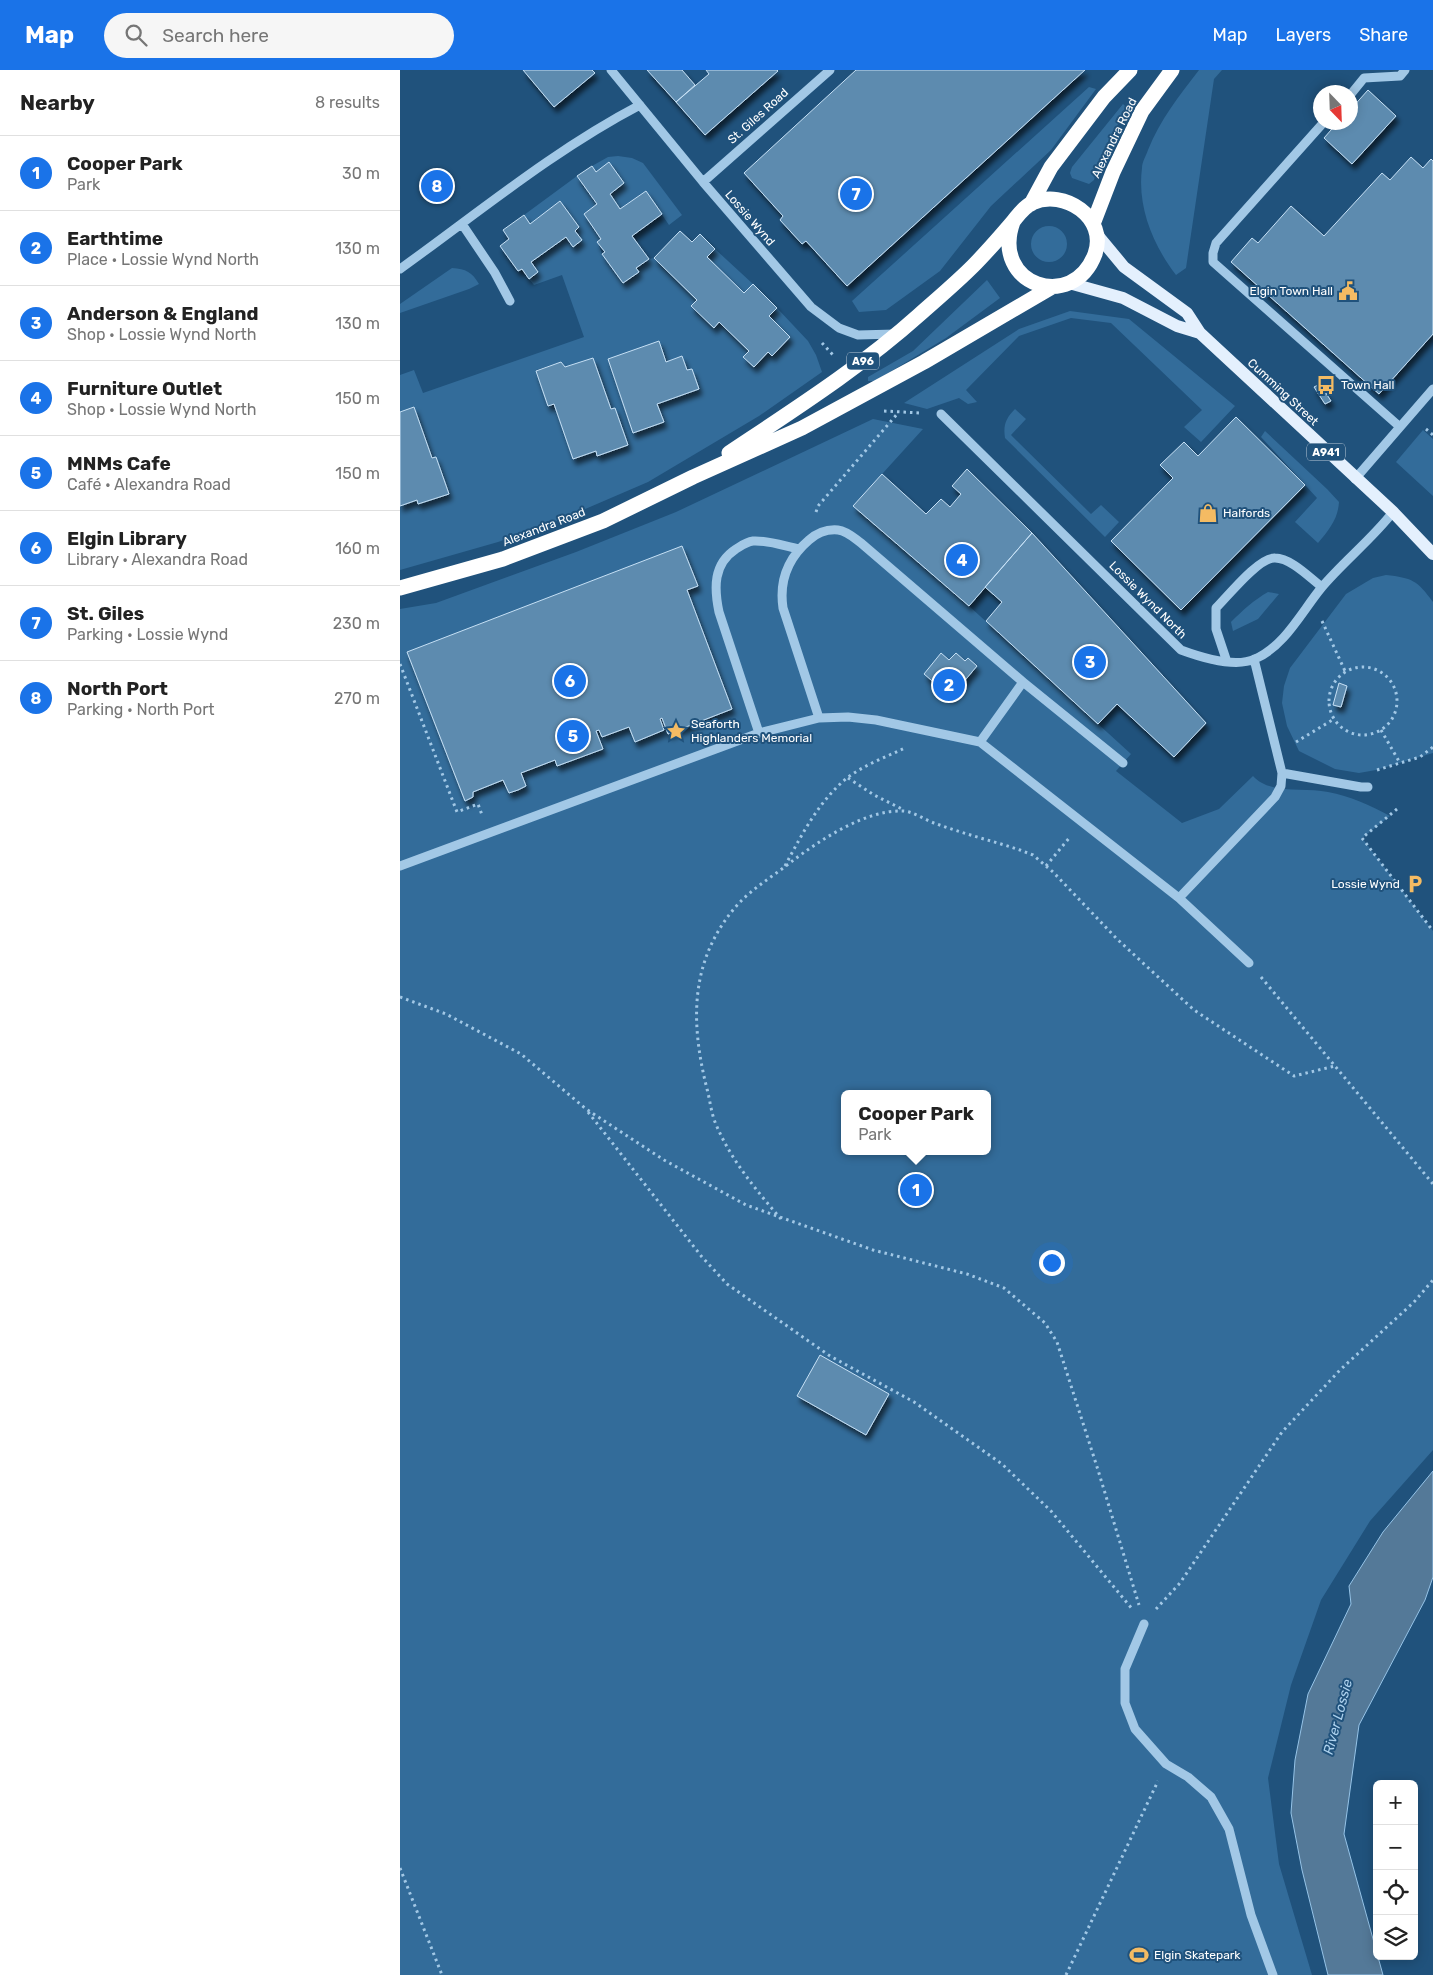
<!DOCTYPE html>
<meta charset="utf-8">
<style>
body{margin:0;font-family:Rubik,sans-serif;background:#f6f6f6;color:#222}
.controls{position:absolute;right:15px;bottom:15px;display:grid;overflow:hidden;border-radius:8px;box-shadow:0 2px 12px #0003}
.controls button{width:45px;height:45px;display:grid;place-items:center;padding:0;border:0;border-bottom:1px solid #e0e0e0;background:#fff;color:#222;font:25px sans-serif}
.compass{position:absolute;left:913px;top:15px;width:45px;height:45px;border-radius:50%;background:#fff;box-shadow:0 2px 12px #0003;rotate:157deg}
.you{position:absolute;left:651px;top:1192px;width:18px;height:18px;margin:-12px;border:4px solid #fff;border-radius:50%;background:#1a73e8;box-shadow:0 0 0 8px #1a73e833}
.badge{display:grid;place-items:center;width:32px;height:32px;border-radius:50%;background:#1a73e8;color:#fff;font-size:16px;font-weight:700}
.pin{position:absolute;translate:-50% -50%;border:2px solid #fff;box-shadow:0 1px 5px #0006}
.popup{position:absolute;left:441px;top:1020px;width:150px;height:65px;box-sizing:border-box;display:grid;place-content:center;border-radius:8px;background:#fff;filter:drop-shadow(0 1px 4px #0005);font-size:16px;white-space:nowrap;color:#767676}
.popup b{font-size:19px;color:#222}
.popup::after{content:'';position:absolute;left:50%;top:100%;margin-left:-10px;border:10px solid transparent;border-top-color:#fff}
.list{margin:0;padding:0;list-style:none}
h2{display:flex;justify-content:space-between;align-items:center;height:65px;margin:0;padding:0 20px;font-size:21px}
h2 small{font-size:16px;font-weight:400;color:#767676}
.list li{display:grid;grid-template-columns:32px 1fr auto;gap:15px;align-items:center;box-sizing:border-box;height:75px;padding:0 20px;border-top:1px solid #e0e0e0}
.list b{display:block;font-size:19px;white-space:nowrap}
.list p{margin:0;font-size:16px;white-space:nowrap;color:#767676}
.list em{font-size:16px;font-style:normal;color:#767676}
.icon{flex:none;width:28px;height:28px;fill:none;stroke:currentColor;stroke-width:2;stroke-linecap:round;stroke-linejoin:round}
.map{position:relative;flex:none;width:1033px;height:1905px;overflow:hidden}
header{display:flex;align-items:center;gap:30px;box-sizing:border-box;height:70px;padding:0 25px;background:#1a73e8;color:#fff}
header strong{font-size:24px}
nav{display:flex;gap:28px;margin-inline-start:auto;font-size:18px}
.search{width:350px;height:45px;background:#f6f6f6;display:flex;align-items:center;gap:12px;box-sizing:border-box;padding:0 18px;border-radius:28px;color:#767676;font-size:19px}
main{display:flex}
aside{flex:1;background:#fff}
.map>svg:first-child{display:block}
.green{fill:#336c9a;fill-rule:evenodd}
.water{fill:#547998;stroke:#96c4e8}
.building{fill:#5d8baf;stroke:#c6e0f5;filter:url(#shadow)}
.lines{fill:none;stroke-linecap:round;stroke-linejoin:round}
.path{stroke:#a2c8e6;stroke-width:3;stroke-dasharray:2.5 4;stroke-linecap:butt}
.minor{stroke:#a2c8e6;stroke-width:9}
.major{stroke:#e4f0fd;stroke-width:12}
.highway{stroke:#fff;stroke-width:15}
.labels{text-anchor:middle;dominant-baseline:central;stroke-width:4;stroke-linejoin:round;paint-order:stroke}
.shield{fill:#20527c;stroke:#bccbd8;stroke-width:1}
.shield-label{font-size:11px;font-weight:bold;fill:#fff}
.street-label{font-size:12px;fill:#fff;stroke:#20527c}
.poi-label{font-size:12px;fill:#fff;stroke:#20527c;text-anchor:start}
.water-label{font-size:14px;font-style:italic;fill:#aed2ee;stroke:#20527c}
</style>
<header>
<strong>Map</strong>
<div class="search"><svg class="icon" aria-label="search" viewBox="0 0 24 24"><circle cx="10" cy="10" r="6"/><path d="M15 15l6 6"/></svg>Search here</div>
<nav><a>Map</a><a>Layers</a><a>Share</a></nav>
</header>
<main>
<aside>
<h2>Nearby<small>8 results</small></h2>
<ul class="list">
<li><span class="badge">1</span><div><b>Cooper Park</b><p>Park</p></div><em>30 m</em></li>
<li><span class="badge">2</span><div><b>Earthtime</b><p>Place · Lossie Wynd North</p></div><em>130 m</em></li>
<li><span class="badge">3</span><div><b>Anderson &amp; England</b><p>Shop · Lossie Wynd North</p></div><em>130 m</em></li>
<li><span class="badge">4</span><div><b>Furniture Outlet</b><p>Shop · Lossie Wynd North</p></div><em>150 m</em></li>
<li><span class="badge">5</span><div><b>MNMs Cafe</b><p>Café · Alexandra Road</p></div><em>150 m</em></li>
<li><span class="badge">6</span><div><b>Elgin Library</b><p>Library · Alexandra Road</p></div><em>160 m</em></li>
<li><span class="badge">7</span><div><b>St. Giles</b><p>Parking · Lossie Wynd</p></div><em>230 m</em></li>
<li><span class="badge">8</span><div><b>North Port</b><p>Parking · North Port</p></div><em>270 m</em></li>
</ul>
</aside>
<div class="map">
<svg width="1033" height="1905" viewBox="0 0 1033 1905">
<defs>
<filter id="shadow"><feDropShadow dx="3" dy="5.5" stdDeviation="2.5" flood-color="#0009"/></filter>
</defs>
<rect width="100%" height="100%" fill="#20527c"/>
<path class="green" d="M799,0H822L814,9L786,198L776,205C753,175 737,137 742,98C742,92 746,86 748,80C760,50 779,26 799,0Z
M689,17L696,19L651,80L591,136L540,201L486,240L459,242L452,231Z
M723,34L727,38L703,81L694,110L689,114L672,108L670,103L672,97Z
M218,86L232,88L243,93L282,145L269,155L246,121L220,139L210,124L224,113L209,93L196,102L192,96L208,87Z
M177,106L197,134L184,144L201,169L198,172L202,184L223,213L239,202L236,198L249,189L254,188L297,230L291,237L313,258L319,252L349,281L344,287L354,297L368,282L372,285L390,267L369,246L377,238L408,271L416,285L422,302L359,346L248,412L162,449L98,472L0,500V436L17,430L18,434L49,424L36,387L32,388L14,337L0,342V305L14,300L23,323L184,267L162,205L134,215L129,209L138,202L131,192L166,167L173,176L182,170L175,161L179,157L160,131L130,154L124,145ZM258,272L266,292L282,286L287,300L292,299L299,319L257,334L264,352L233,363L208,289ZM193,288L211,339L197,385L196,381L173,389L154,334L148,335L136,300L161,292L165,297Z
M631 174a18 18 0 1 1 36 0a18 18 0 1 1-36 0Z
M315,179L353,214L344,223L307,187Z
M52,198C66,199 72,202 79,214L69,219L0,243V234Z
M587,210L600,228L546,268L475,311H468V307L513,281Z
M670,241L729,249L835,336L801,372L784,357L802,340L711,253L671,248L619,266L566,320L577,332L568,334L559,328L527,339L504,333L619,259Z
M615,339L626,349L611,365L691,444L701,435L719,452L705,467L605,368C603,355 606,348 615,339Z
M473,349L523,359L453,436L569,536L731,684L716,701L782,753L819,739L853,706C870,725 904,717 928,722C950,726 970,735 990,746L962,768L1033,861V1380L970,1451L921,1530L891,1615L868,1708L879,1794L912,1905H0V539L36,533L176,482L276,442ZM445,1024H587V1081H445Z
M1023,360L1033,369V426L996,392Z
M865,361L927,419L939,432C938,449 929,460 918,473L895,452L917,428L861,367Z
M986,505C1012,508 1017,510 1033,532V683L976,700L959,703L935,699L899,681L887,656L882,633L884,616L890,598L946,524L973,508Z
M868,522L879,524L858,549L833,561L831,552C843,540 854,530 868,522Z"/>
<path class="water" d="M1033,1401V1507L1025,1530L959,1655L944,1764L983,1905H928L902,1800L891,1743L895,1690L908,1624L951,1534L949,1516L983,1462Z"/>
<path class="building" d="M123,0H192L195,3L154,37Z
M247,0H282L295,15L276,32Z
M306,0H377L378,1L305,65L276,32L309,4Z
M456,0H685L447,216L406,171L402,174L380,150L383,146L344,103Z
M968,20L996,46L952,94L924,68L938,52H951V39Z
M1011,87L1023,98L1031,89L1033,91V264L979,324L831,192L852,168L858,173L891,136L924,166L982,103L990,110Z
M209,92L224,113L210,124L220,139L246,121L262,144L232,166L249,189L236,198L239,202L223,213L202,184L205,182L197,172L201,169L184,144L197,134L177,106L192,96L196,102Z
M160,131L179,157L175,161L182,170L173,177L166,167L131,192L138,202L129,209L122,199L118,201L100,176L109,169L103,160L124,145L130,154Z
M280,161L292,172L300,164L315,179L307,187L344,223L353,214L377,238L369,246L390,267L372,286L368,282L354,297L343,287L349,281L319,252L314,258L291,236L297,230L254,188Z
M259,271L266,292L282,286L287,300L292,299L299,319L257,334L264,352L233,363L208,289Z
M193,288L211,339L215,338L228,375L197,386L196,381L173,389L154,334L148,336L136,301L161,292L165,297Z
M920,314L931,331L925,334L914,317Z
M14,337L32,388L36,387L49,424L18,434L17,430L0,436V342Z
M836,347L905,415L781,540L711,471L773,408L760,395L784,372L798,386Z
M567,399L632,463L569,536L453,436L482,404L526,444L541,429L550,437L561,424L552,416Z
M632,463L806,653L774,687L717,634L698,654L586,551L602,532L585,517Z
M282,476L298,516L287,520L332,639L268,664L262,648L260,649L264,660L235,672L229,657L202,667L199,660L196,661L203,679L157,696L155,690L121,703L126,716L118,720L109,723L103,710L73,722V727L65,731L7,582Z
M541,583L549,590L556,583L565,591L568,588L577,596L551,627L524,604Z
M939,613L947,616L941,637L933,635Z
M420,1285L489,1324L466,1365L397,1326Z"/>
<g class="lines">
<path class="path" d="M422,273L433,285
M484,341L520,343
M1026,359L1033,365
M416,442L418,436L498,343
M922,551L945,601
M0,594L57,742L78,734L82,745
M929 631a34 34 0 1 1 68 0a34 34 0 1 1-68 0Z
M981,660L1000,693
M896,672L934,649
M977,700L1020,687L1033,677
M448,708L474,725L504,740
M997,739L962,768L1033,861
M385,796C402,764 419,731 447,708C464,695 486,687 505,678
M646,796L670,767
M861,907L1033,1114
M0,927L46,944L121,984L186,1039L264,1090L346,1135L473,1180L567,1204L604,1218L645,1253L657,1272L698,1400L739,1535
M188,1042L302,1187L327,1214L430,1286L514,1332L602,1394L651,1441L733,1540
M381,1149C356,1120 330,1089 315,1052C311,1042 310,1030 307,1019C291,955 289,894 333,840C349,820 371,808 391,792C420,770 465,740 502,741C514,741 526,751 537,754C564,764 593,771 620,780L633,785L653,802L717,869L794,940L894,1006L935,996
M756,1539L780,1513L882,1362L940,1300L1014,1232L1033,1210
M0,1798L42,1905
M666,1905L758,1711"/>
<path class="minor" d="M211,0L303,112L411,237L439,258L458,265L495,264
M951,24L964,8L1000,6L1005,0
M924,52L816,173L813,183V192L1000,357
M303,112L430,0
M62,154L95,203L110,231
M0,199C78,143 154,80 240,35
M541,344L781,580C800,587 835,598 855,589C885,576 902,541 922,517C944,491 972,469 993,442
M955,409L1033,319
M854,589L882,703L961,717H968
M827,592L816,559V538C828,526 859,487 875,488C891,488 910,508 922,517
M623,612L723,693
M419,648L383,538C379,511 388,488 409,470C417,463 427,459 438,460C447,461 454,468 461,473L623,612L580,672
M359,663L319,542C314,518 313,494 336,479C341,476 346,472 353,471C367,470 384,476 399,479
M0,796L359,663L419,648L448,647L476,650L580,672L779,828L849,893
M779,828L875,727L881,716L882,703
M744,1554L725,1599V1633L735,1659L766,1694L788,1707L811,1727L829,1759L851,1845L873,1905"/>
<path class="major" d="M695,162L724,197L787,243L800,263L993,442L1033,484
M669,213L723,228L777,256L800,263"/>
<path class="highway" d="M631,134L651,97L704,27L730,0
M693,154L713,102L742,41L772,0
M329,383C395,339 461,297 519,245C537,229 556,213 573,196C586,183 599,168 611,154C618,146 622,138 632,133C664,118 708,148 695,184C673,243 590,215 613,152
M0,518L103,489L203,451L293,407L402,358L524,292L652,217"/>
</g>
<defs>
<g id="civic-bare" transform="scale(1.5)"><path d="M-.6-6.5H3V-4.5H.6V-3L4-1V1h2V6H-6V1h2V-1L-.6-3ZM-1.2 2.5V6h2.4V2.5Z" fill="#f4bb63" stroke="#20527c" stroke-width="2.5" paint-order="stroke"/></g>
<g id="bus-bare" transform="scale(1.5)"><path d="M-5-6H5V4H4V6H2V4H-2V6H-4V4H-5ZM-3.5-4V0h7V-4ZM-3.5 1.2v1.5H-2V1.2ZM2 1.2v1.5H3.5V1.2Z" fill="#f4bb63" stroke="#20527c" stroke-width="2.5" paint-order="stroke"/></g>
<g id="shop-bare" transform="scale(1.5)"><path d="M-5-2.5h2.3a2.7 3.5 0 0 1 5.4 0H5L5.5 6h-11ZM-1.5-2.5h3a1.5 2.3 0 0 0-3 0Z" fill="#f4bb63" stroke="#20527c" stroke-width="2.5" paint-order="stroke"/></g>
<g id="sight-bare" transform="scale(1.5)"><path d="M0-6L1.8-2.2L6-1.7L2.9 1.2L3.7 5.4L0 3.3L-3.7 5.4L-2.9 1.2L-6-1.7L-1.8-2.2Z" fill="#f4bb63" stroke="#20527c" stroke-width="2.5" paint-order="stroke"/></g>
<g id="parking-bare" transform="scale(1.5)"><path d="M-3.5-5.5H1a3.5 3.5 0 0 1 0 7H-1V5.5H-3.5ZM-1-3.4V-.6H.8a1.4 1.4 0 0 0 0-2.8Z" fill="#f4bb63" stroke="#20527c" stroke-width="2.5" paint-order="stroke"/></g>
<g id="stadium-bare" transform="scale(1.5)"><path d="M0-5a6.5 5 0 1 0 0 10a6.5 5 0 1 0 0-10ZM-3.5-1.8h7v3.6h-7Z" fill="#f4bb63" stroke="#20527c" stroke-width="2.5" paint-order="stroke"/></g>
</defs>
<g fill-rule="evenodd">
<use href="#civic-bare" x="948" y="221"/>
<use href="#bus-bare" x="926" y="315"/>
<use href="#shop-bare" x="808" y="443"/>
<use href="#sight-bare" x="276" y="661"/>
<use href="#parking-bare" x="1015" y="814"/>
<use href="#stadium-bare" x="739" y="1885"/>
</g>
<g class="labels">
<g class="shield">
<rect x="447" y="282.5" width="32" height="17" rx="4"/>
<rect x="907" y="373.5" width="38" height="17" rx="4"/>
</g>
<g class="shield-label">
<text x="463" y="291">A96</text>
<text x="926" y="382">A941</text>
</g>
<g class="street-label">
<text transform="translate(358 46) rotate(-42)">St. Giles Road</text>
<text transform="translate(714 68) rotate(-64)">Alexandra Road</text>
<text transform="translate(350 148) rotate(49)">Lossie Wynd</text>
<text transform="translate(883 322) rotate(43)">Cumming Street</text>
<text transform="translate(144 457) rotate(-21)">Alexandra Road</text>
<text transform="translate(748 530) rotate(45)">Lossie Wynd North</text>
</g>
<g class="poi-label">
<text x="933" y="221" text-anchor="end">Elgin Town Hall</text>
<text x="941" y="315">Town Hall</text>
<text x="823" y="443">Halfords</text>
<text x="291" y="654">Seaforth<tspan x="291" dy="14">Highlanders Memorial</tspan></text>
<text x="1000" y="814" text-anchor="end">Lossie Wynd</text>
<text x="754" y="1885">Elgin Skatepark</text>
</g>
<g class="water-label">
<text transform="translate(938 1647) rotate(-75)">River Lossie</text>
</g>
</g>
</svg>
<div class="controls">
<button>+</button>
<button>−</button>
<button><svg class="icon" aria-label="locate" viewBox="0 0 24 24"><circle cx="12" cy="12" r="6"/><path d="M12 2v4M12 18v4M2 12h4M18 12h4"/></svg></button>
<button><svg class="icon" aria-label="layers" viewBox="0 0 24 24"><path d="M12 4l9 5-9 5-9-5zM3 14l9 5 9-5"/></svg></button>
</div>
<svg class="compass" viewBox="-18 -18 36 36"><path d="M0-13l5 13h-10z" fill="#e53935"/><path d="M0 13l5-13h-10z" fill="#767676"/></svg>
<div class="you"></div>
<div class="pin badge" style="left:516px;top:1120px">1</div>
<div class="popup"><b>Cooper Park</b>Park</div>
<div class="pin badge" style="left:549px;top:615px">2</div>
<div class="pin badge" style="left:690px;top:592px">3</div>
<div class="pin badge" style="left:562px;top:490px">4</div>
<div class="pin badge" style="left:173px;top:666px">5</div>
<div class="pin badge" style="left:170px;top:611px">6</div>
<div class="pin badge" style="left:456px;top:124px">7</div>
<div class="pin badge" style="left:37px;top:116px">8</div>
</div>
</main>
